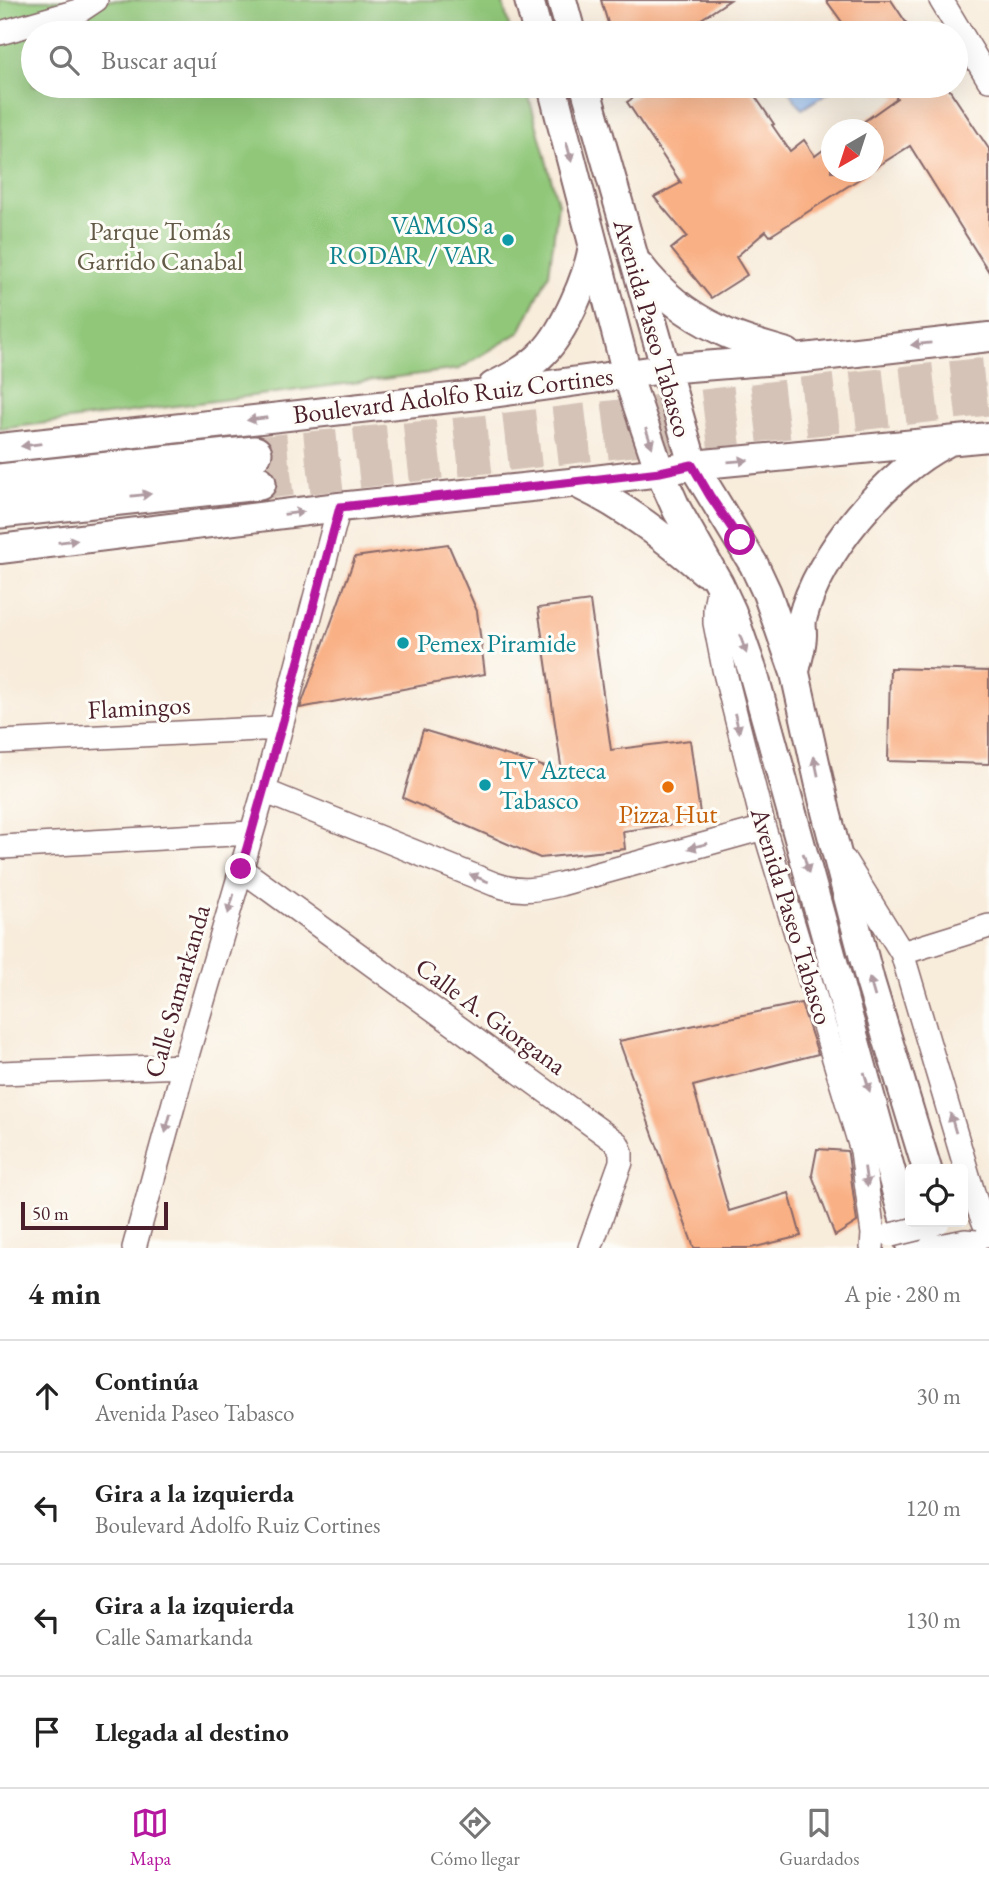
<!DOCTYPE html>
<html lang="es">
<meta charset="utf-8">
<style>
body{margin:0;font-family:"EB Garamond",serif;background:#f2f2f2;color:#222}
.controls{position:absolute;right:21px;bottom:21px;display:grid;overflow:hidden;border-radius:7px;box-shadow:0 7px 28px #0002}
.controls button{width:63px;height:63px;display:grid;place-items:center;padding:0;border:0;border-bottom:2px solid #e0e0e0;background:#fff;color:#222;font:35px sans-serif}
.compass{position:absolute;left:821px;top:119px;width:63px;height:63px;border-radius:50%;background:#fff;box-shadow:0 7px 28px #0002;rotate:219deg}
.scale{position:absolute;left:21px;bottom:18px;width:147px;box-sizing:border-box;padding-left:7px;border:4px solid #4a1f2b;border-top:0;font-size:19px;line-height:24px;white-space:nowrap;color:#4a1f2b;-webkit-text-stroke:5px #fdfcf7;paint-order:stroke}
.stop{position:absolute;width:21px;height:21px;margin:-16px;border:5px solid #b5179e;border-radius:50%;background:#fff}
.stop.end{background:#b5179e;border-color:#fff;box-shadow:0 2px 7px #0008}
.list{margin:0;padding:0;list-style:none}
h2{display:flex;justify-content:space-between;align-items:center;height:91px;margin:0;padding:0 28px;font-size:30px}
h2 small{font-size:23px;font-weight:400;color:#767676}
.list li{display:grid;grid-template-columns:46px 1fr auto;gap:21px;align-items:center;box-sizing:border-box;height:112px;padding:0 28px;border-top:2px solid #e0e0e0}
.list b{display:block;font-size:26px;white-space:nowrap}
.list p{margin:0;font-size:23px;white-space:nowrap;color:#767676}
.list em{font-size:23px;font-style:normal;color:#767676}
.icon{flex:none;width:38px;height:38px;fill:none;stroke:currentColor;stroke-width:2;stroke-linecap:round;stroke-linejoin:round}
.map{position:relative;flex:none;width:989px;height:1248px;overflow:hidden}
.search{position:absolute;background:#fff;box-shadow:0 7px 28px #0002;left:21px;right:21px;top:21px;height:77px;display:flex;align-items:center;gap:18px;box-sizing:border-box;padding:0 24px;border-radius:38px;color:#767676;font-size:26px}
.sheet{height:539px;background:#fff}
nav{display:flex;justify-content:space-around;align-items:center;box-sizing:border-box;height:98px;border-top:2px solid #e0e0e0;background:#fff;font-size:19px;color:#767676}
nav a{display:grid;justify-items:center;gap:4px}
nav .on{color:#b5179e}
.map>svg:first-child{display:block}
.green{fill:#90c779;stroke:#6d7352;stroke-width:2}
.water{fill:#88b8f4;stroke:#696c90;stroke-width:2}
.building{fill:#f9b085}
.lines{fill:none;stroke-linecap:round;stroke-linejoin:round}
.highway-tunnel{stroke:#d5c3b8;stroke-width:33;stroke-dasharray:33 17;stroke-linecap:butt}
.minor-casing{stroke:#876769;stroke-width:26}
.major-casing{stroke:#876769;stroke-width:32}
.highway-casing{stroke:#876769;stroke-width:37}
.minor{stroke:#fff;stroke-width:23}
.major{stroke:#fff;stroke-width:28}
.highway{stroke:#fff;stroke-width:33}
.minor-bridge-casing{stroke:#876769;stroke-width:26;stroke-linecap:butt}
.minor-bridge{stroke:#fff;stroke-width:23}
.oneway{fill:#ae9aa0}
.route{stroke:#b5179e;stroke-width:9}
.culture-dot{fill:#0f9aa8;stroke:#fdfcf7;stroke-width:2.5}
.food-dot{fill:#e8710a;stroke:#fdfcf7;stroke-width:2.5}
.labels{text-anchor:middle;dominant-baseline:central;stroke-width:6;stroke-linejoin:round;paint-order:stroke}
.culture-label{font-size:26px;fill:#0d838f;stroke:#fdfcf7;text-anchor:start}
.park-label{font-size:26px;fill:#625a46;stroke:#fdfcf7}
.street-label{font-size:26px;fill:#4a1f2b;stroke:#fdfcf7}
.food-label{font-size:26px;fill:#c56008;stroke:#fdfcf7}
</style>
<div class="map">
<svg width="989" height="1248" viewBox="0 0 989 1248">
<rect width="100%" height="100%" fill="#fdfcf7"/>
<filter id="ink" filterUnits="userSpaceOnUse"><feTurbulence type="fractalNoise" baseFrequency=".0143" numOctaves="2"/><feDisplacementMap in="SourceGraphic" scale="14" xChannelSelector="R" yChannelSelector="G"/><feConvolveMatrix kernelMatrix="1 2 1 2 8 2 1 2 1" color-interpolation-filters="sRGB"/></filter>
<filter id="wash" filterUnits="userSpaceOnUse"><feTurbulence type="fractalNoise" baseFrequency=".00686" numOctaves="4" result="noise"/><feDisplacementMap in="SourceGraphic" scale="28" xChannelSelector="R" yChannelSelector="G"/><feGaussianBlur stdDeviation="1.57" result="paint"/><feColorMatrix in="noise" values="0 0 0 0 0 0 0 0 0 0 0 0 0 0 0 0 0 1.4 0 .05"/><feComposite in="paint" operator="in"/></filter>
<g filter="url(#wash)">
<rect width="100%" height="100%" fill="#f8ecdb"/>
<path class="green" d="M0,0H502L511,33H33V86H526L558,204L549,274L520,332L459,369L0,429Z"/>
<path class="water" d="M785,86H838L802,109Z"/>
<g id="blocks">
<path class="building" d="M601,0H730L680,33H611Z
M826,0H891L913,33H850Z
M651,86H748L774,124L772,125L790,151L804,140L815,156L831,144V172H870L770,236L766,231L736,257L747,275L711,298L671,249L687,236L654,197L681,183L627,102Z
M888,86H947L989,149V272L910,146L873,169V130H852L897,98Z
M448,544L477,611L485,674L300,708L355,557Z
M590,601L611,750L690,740L701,821L623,831L625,849L540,858L403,798L423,730L562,772L538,608Z
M890,668L989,671V764L888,761Z
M801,1003L818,1054L693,1086L729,1211L789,1193L801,1236L751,1248H694L619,1041Z
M817,1149L847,1151L848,1154L857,1222L835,1236L812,1175Z"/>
</g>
</g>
<g filter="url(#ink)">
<use href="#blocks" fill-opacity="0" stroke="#876769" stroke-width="2"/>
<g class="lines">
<path class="highway-tunnel" d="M255,453C362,443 470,434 577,421C715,405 851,387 989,374
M259,483L989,399"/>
<g class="minor-casing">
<path id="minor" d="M941,0L989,80
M0,33L81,10L96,0
M719,584L715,608V623L724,669L764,828L862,1151L873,1234L872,1248
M0,742L281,728
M264,791L494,884C518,893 537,890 561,884L764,828
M2,847L251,833
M845,861L902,953L975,1199L989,1235
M241,869L617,1143L621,1152V1162L590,1248
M902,953L989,926
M0,1073L184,1066
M134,1248L184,1066L264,791L339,507"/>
</g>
<g class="major-casing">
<path id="major" d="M529,0L538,33
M562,0L571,33
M552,86L627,374L660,472L677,510L719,584L732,612L753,672L912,1248
M585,86L693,465L754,565L767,593L795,673L826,812L870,981L927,1169
M639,265C660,293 688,315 720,330C741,341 765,346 787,353
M493,386C511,377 529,368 543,353C564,332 589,275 593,245
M0,448L478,395L664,369L804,358L989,337
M574,482C625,506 661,535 704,571
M0,549L339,507L570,483L660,472L693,465L989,437
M796,667C798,657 802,646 802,635C802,629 801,625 802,619C818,555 887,472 946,443"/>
</g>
<g class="highway-casing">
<path id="highway" d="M0,481L255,453
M0,511L259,483"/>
</g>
<use href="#minor" class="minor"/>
<use href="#major" class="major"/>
<use href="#highway" class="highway"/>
<g class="minor-bridge-casing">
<path id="minor-bridge" d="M891,1235L928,1226L938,1222
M930,1248L965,1241L976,1242"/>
</g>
<use href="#minor-bridge" class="minor-bridge"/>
</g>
<defs><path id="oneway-solid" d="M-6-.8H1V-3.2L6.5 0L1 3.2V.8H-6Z" transform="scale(1.75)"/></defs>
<g class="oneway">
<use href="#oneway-solid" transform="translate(569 152) rotate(75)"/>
<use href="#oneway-solid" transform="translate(921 344) rotate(174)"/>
<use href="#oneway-solid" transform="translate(257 419) rotate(173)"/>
<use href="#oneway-solid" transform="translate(649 438) rotate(71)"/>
<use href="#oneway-solid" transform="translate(31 445) rotate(173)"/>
<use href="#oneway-solid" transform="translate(738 461) rotate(-5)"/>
<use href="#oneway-solid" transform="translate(141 495) rotate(-6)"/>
<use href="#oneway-solid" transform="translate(294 513) rotate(-7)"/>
<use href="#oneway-solid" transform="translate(68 541) rotate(-7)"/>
<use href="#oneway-solid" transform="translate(743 644) rotate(70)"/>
<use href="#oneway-solid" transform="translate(737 723) rotate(76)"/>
<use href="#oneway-solid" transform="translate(816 766) rotate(-102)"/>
<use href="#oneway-solid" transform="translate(698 846) rotate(165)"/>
<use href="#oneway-solid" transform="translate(806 863) rotate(74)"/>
<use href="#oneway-solid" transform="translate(479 878) rotate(-158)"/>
<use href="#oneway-solid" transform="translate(231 904) rotate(106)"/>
<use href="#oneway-solid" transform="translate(872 987) rotate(-106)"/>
<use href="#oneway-solid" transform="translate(867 1082) rotate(74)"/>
<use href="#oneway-solid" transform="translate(168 1123) rotate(105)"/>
<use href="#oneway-solid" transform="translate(953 1123) rotate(-106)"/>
<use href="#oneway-solid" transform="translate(866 1177) rotate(82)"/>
</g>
</g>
<g class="lines" filter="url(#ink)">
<path class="route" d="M241,869L281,728L340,507L574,482L660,472L692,465L710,496L740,540"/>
</g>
<g class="culture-dot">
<circle cx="508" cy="240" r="7"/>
<circle cx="403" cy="643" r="7"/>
<circle cx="485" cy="785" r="7"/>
</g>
<circle class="food-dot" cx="668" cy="787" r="7"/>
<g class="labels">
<g class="culture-label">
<text x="494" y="225" text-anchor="end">VAMOS a<tspan x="494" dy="30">RODAR / VAR</tspan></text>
<text x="417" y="643">Pemex Piramide</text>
<text x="499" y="770">TV Azteca<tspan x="499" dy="30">Tabasco</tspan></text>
</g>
<g class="park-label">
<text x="160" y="231">Parque Tomás<tspan x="160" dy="30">Garrido Canabal</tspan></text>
</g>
<g class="street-label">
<text transform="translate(653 328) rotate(74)">Avenida Paseo Tabasco</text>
<text transform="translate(453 395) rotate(-7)">Boulevard Adolfo Ruiz Cortines</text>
<text transform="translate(139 707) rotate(-3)">Flamingos</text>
<text transform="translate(792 916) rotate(73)">Avenida Paseo Tabasco</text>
<text transform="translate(177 991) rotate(-74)">Calle Samarkanda</text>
<text transform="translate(491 1016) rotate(36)">Calle A. Giorgana</text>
</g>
<g class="food-label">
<text x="668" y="814">Pizza Hut</text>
</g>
</g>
</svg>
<div class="controls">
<button><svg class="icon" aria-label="locate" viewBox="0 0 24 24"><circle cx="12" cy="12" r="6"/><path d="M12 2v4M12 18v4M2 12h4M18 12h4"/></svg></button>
</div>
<svg class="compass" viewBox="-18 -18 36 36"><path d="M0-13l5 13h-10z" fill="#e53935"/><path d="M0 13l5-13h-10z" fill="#767676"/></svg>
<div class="scale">50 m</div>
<div class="stop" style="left:740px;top:540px"></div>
<div class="stop end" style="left:241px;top:869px"></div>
<div class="search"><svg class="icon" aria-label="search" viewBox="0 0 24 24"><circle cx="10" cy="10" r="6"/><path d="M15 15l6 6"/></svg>Buscar aquí</div>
</div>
<section class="sheet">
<h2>4 min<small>A pie · 280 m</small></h2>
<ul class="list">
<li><svg class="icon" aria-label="ahead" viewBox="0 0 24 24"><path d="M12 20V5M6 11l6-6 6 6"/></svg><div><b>Continúa</b><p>Avenida Paseo Tabasco</p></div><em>30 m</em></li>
<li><svg class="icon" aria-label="left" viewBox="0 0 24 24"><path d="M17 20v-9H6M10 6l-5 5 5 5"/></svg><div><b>Gira a la izquierda</b><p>Boulevard Adolfo Ruiz Cortines</p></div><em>120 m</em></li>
<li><svg class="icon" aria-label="left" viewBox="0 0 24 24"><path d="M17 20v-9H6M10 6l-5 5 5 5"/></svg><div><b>Gira a la izquierda</b><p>Calle Samarkanda</p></div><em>130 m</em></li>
<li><svg class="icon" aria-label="arrive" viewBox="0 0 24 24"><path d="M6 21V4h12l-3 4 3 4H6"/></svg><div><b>Llegada al destino</b></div></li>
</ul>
</section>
<nav>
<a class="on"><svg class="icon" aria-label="map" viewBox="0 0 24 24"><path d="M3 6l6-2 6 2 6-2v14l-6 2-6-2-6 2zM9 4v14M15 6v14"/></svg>Mapa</a>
<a><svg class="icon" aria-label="directions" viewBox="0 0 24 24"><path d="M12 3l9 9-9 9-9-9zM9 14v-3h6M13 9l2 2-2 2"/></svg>Cómo llegar</a>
<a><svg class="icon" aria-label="saved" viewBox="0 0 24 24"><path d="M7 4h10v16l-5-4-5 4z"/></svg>Guardados</a>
</nav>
